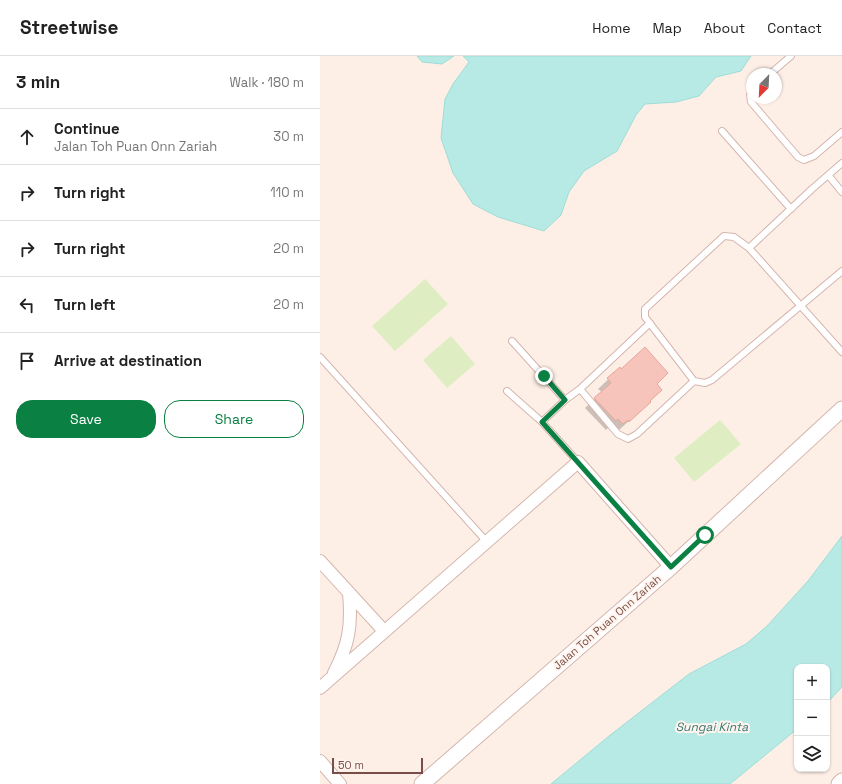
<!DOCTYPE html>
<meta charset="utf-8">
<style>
body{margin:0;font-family:"Space Grotesk",sans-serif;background:#f2f2f2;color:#222}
.controls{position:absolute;right:12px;bottom:12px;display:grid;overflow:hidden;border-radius:8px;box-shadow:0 1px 3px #0004}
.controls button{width:36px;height:36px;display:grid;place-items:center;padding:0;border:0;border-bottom:1px solid #e0e0e0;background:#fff;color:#222;font:20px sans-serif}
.compass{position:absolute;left:426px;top:12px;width:36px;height:36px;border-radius:50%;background:#fff;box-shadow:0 1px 3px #0004;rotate:204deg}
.scale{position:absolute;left:12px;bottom:10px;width:91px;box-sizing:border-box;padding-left:4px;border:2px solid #7a4e48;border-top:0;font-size:11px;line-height:14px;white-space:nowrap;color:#7a4e48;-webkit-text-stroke:3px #fff4ee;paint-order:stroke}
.stop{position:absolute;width:12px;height:12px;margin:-9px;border:3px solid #0b8043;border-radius:50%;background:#fff}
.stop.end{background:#0b8043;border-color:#fff;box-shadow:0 1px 4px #0008}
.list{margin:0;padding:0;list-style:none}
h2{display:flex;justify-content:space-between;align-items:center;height:52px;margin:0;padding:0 16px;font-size:17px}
h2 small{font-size:13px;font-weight:400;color:#767676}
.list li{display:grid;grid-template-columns:26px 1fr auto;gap:12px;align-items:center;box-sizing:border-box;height:56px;padding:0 16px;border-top:1px solid #e0e0e0}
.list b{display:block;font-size:15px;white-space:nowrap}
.list p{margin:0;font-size:13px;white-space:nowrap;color:#767676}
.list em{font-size:13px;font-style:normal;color:#767676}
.actions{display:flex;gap:8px;padding:12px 16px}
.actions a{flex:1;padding:9px 0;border:1px solid #0b8043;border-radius:16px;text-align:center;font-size:14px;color:#0b8043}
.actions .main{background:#0b8043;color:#fff}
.icon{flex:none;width:22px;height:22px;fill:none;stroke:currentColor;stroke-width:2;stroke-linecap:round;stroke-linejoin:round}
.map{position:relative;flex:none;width:522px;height:728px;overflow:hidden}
header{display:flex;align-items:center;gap:24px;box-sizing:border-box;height:56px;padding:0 20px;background:#fff;border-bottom:1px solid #e0e0e0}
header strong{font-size:19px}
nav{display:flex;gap:22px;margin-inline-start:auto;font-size:14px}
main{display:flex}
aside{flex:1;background:#fff}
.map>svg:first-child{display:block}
.green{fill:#deeec2}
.water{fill:#b8eae5;stroke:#9dddd8}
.shadow{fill:#0003}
.building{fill:#f6c4bb;stroke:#eaa599}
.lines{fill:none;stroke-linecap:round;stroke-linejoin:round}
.service-casing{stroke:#d4b5ad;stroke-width:8}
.minor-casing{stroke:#d4b5ad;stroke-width:14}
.tertiary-casing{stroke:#d4b5ad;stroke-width:17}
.service{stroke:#fff;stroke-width:6}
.minor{stroke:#fff;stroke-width:12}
.tertiary{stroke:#fff;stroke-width:15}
.route{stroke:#0b8043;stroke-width:5}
.labels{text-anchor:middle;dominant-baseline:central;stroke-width:4;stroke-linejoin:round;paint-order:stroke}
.street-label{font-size:11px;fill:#7a4e48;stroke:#fff4ee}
.water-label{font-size:12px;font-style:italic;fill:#377974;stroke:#fff4ee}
</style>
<header>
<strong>Streetwise</strong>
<nav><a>Home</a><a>Map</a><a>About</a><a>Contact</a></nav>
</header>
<main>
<aside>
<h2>3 min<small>Walk · 180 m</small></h2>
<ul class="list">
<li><svg class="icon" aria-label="ahead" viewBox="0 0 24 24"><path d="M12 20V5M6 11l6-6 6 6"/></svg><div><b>Continue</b><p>Jalan Toh Puan Onn Zariah</p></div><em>30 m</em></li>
<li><svg class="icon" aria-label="right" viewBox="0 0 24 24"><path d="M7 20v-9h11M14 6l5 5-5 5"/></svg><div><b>Turn right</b></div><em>110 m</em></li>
<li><svg class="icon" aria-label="right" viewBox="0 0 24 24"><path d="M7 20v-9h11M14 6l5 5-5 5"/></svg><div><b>Turn right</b></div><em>20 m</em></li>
<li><svg class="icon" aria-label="left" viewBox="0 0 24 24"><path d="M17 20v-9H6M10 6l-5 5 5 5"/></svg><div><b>Turn left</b></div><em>20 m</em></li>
<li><svg class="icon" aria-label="arrive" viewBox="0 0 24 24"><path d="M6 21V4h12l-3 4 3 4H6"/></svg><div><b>Arrive at destination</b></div></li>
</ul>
<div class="actions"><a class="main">Save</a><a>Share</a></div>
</aside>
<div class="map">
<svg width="522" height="728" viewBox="0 0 522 728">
<rect width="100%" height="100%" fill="#feefe6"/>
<path class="green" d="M105,223L128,248L75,295L52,270Z
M131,280L155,308L127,332L103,304Z
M400,364L421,388L374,426L354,402Z"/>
<path class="water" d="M97,0H134L122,8L102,6Z
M143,0H431L421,15L396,21L379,40L356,46L325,48L316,59L297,95L264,115L249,136L241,159L224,175L178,161L153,148L133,117L121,82L125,43L133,28L149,6Z
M522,480V631L507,647V611H477V673L410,728H231L289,680L369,618L426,588L447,570L488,525Z"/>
<path class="shadow" d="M300,312L335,328L329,345L320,355L299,374L297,373L293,377L288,372L286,374L265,352L282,336L278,333Z"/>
<path class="building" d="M325,291L348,317L337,328L342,334L330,345L331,346L309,366L308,364L303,368L298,363L296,365L274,342L291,327L287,322L300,311L301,313Z"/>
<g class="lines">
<g class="service-casing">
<path id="service" d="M450,18L471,0
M432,35L430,39L431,46L478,101L484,104L494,100L522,76
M402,75L471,153
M522,107L492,133L429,192L522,296
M509,120L522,136
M192,285L245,344
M0,301L167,486
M374,325L325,261V253L404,180L414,181L429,192
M260,333L330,267
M187,335L222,366L258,406
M222,366L245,344L260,333L298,378L308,383L317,378L374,325L385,327L392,324L522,215"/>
</g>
<g class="minor-casing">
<path id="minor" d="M0,505L64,575
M14,617C29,588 32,570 29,537
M0,632L258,406L351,511
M0,705L20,728"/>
</g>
<g class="tertiary-casing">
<path id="tertiary" d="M102,728L351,511L522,353
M519,728L522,725"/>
</g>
<use href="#service" class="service"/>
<use href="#minor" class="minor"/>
<use href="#tertiary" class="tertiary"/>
</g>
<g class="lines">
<path class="route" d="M224,320L245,344L222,366L351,511L385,479"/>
</g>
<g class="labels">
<g class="street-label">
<text transform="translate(287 566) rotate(-41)">Jalan Toh Puan Onn Zariah</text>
</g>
<g class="water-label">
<text x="392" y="671">Sungai Kinta</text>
</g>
</g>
</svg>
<div class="controls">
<button>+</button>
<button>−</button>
<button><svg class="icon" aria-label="layers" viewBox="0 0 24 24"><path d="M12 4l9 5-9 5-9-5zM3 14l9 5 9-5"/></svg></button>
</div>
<svg class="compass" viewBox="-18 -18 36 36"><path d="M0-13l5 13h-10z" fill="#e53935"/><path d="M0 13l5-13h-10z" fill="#767676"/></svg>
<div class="scale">50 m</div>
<div class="stop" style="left:385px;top:479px"></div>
<div class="stop end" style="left:224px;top:320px"></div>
</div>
</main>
